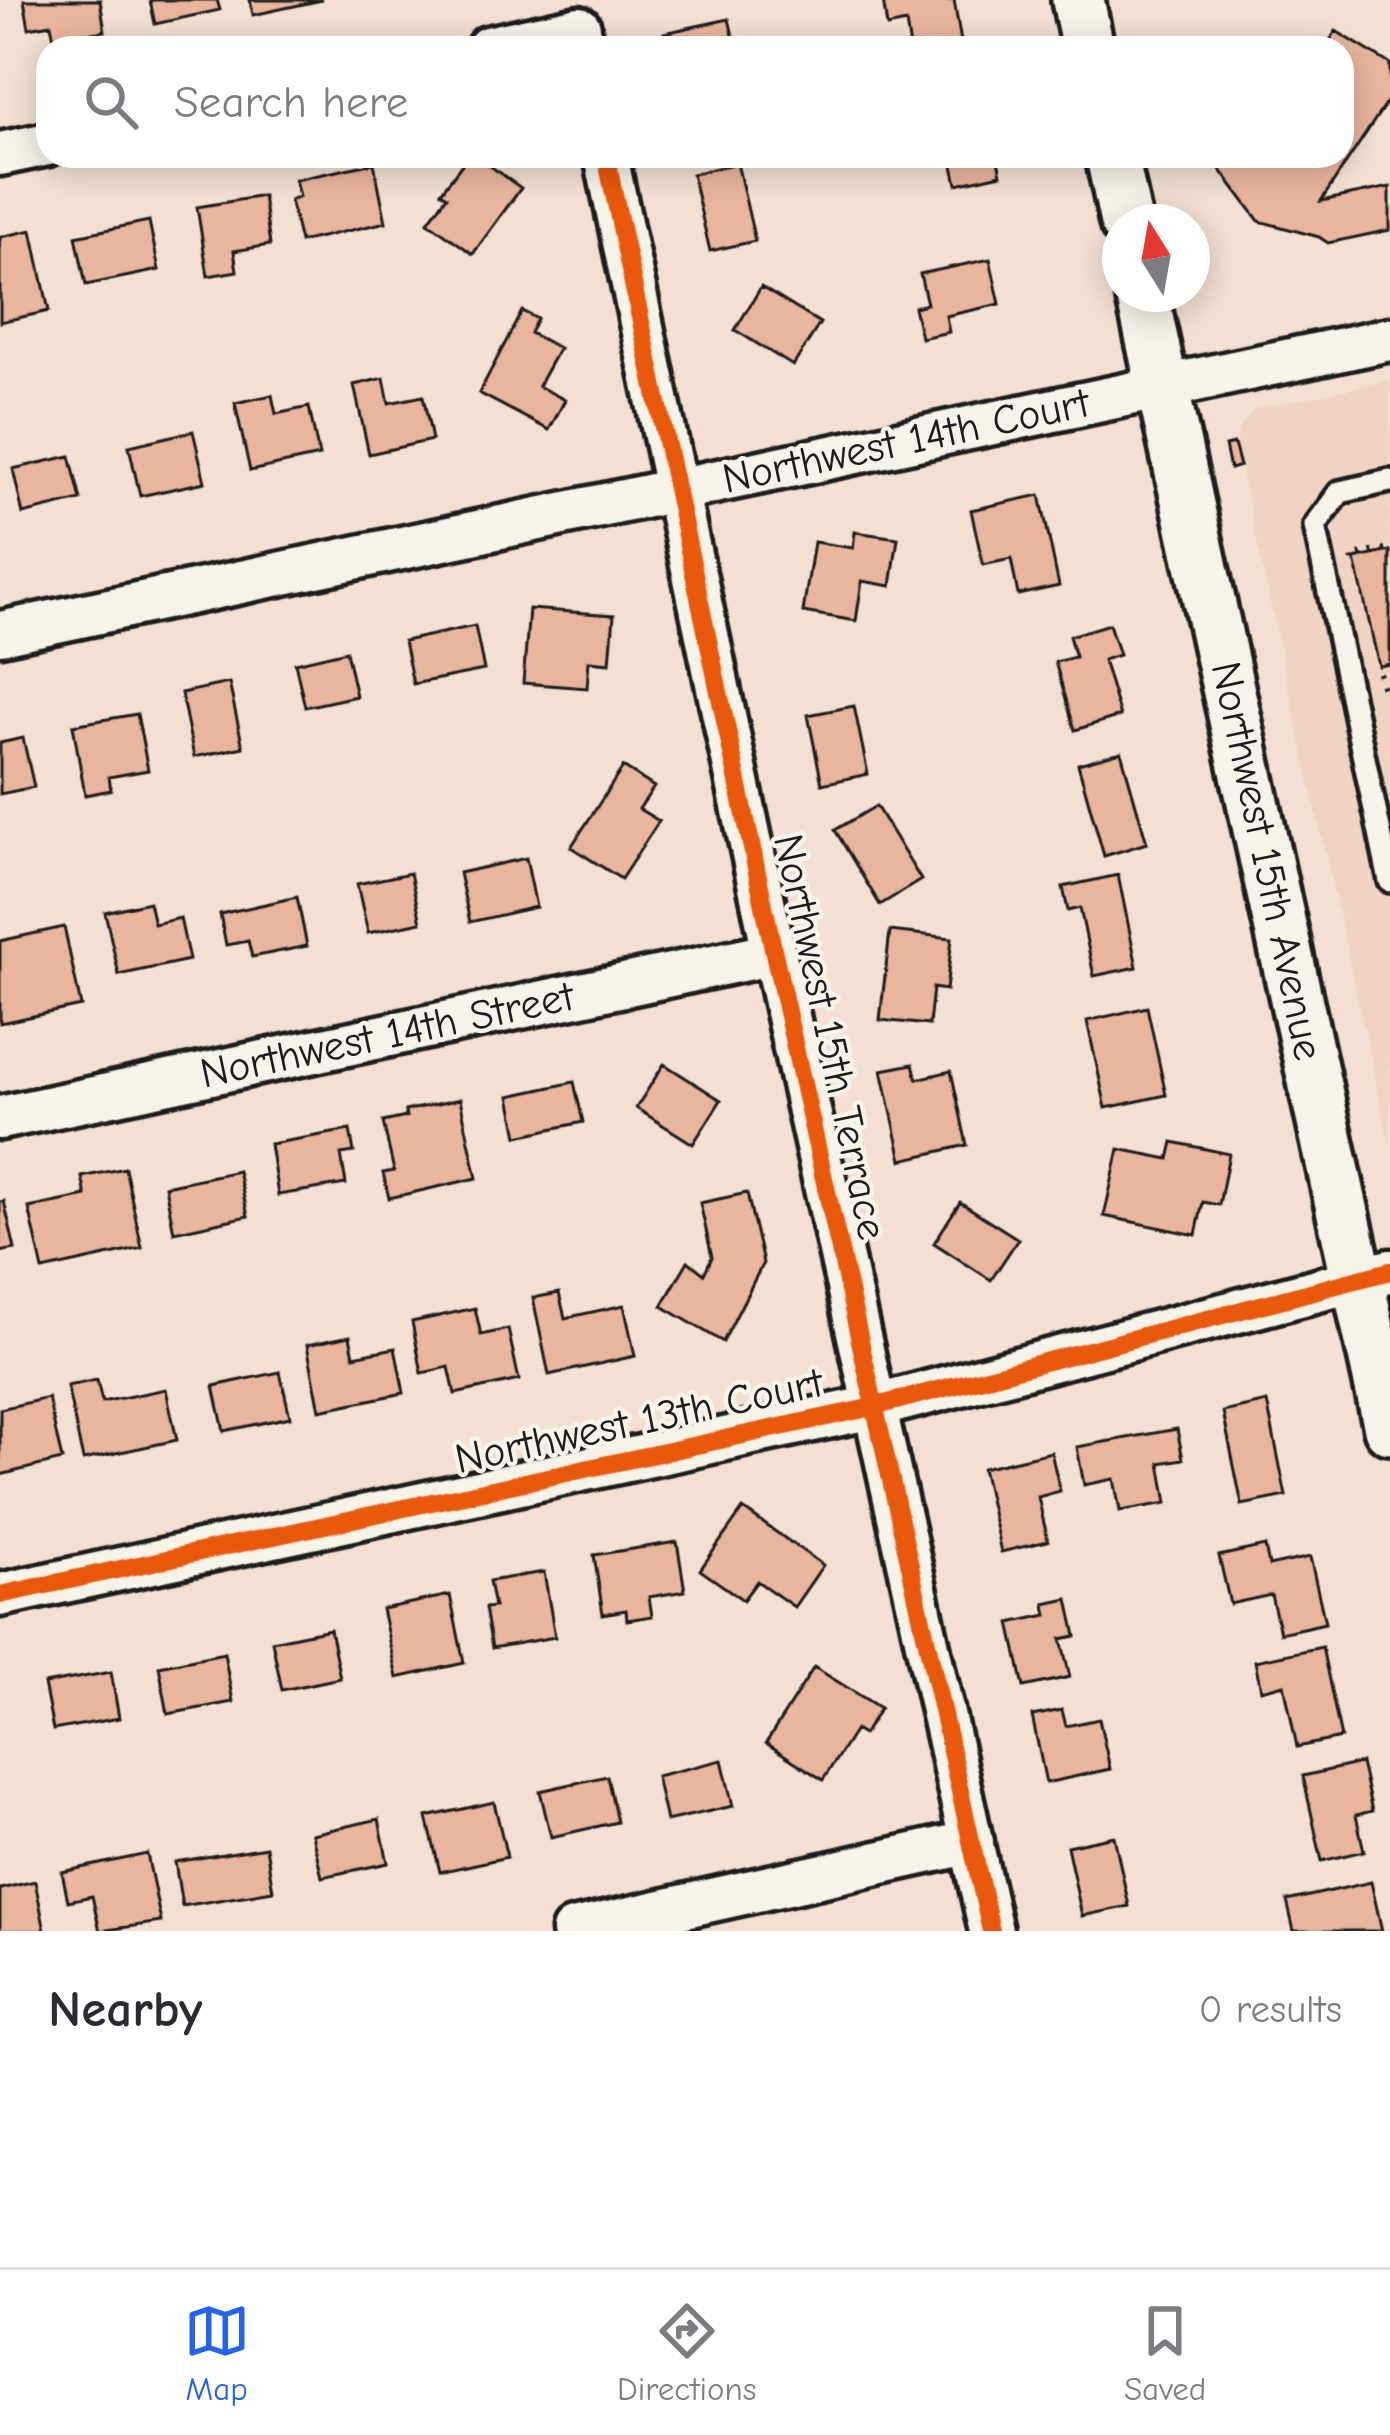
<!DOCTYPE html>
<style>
body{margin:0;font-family:"Comic Neue",sans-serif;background:#f2f2f3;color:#2b2b33}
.compass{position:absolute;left:1102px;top:204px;width:108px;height:108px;border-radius:50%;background:#fff;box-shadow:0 6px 30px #0003;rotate:349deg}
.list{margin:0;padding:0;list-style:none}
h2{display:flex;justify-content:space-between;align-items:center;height:156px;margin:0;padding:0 48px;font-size:51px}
h2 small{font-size:39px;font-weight:400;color:#7c7c81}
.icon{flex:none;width:66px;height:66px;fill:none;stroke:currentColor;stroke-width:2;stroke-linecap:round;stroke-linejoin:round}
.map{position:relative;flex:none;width:1390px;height:1931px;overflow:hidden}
.search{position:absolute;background:#fff;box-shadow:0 6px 30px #0003;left:36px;right:36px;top:36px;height:132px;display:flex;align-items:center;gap:30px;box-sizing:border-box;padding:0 42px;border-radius:36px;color:#7c7c81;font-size:45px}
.sheet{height:336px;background:#fff}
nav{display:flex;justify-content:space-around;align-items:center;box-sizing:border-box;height:168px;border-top:3px solid #e1e1e2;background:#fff;font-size:33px;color:#7c7c81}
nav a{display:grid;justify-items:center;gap:6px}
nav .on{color:#2563eb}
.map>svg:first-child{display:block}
.built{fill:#f0d3c2}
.building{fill:#eab59d;stroke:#1c1c1c;stroke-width:3}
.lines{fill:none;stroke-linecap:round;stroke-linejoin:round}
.service-casing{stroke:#1c1c1c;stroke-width:30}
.minor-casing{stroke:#1c1c1c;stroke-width:51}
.tertiary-casing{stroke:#1c1c1c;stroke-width:60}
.path{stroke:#1c1c1c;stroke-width:6;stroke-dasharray:3 9;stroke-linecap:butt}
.service{stroke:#f7f3e8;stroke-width:21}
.minor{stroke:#f7f3e8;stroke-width:42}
.tertiary{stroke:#f7f3e8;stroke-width:51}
.cycleway-casing{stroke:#f7f3e8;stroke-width:26}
.cycleway{stroke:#e8590c;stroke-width:18}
.labels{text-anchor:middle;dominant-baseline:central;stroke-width:9;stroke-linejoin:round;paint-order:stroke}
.street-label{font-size:42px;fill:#1c1c1c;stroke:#f7f3e8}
</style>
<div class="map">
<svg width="1390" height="1931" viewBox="0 0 1390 1931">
<rect width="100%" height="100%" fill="#f3e0d2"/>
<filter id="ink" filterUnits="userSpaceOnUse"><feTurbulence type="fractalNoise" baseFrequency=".00833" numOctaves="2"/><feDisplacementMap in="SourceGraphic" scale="24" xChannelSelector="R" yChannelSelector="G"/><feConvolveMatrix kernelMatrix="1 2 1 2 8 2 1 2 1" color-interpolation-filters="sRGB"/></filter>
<g filter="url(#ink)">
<path class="built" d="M1390,380V1147L1236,448L1239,428L1255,409Z"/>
<path class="building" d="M24,0H100L105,31L54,39L51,24L29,28Z
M150,0H217L220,10L155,24Z
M250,0H322L253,15Z
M883,0H954L962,48H910L906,23L887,27Z
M729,19L736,48H667L664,33Z
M1336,31L1390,64V97L1321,201L1390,187V230L1328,243L1319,237L1259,221L1220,169L1217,156H1342V48H1325Z
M468,156H476L521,188L473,254L428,222L447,196L441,192Z
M951,156H997L1001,174L957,184Z
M374,163L386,222L300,242L290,200L299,197L295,180Z
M737,163L755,241L710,251L692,174Z
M263,196L270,245L234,251L237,271L208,276L197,207Z
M149,221L159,270L86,285L76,236Z
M32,230L49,311L0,322V237Z
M990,259L1000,304L946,316L949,332L921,338L914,307L927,304L920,274Z
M761,287L820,323L793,366L735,330Z
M522,311L537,319L530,333L559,348L538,386L565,400L549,430L479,393Z
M384,378L389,403L423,396L432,440L369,454L354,385Z
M272,395L276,414L309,407L319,456L250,471L235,403Z
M193,431L205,482L140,496L129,446Z
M1234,444L1240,466L1230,469L1225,446Z
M70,456L81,500L23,514L13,469Z
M1040,495L1059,586L1018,595L1011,559L983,565L971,510Z
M855,532L898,538L891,586L862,581L856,621L803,612L814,542L853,548Z
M1390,551V664L1379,666L1355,559Z
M529,609L614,615L610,663L589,661L587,688L523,683Z
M1109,624L1119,655L1103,660L1120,716L1075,730L1055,662L1075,657L1069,636Z
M475,626L484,670L413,684L404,641Z
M346,651L356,696L305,707L295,663Z
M229,683L243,747L194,757L181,693Z
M854,706L868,774L822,784L808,715Z
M137,714L148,770L109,777L111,790L85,795L73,725Z
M23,738L34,787L0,794V743Z
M1121,752L1147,843L1104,856L1078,764Z
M623,767L654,787L639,809L659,821L621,879L571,847Z
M876,806L921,880L880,905L835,830Z
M526,858L536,907L470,922L459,873Z
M410,873L421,922L368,933L357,884Z
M1118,875L1137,967L1094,976L1080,908L1068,911L1063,887Z
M297,897L307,946L252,957L248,941L226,945L220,914Z
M149,902L154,924L180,918L189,960L119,975L105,912Z
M64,927L81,1006L0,1023V941Z
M890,931L952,938L946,990L933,988L929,1025L880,1020Z
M1147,1007L1166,1095L1106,1108L1087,1021Z
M664,1064L721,1100L693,1144L636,1108Z
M913,1064L917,1079L951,1071L967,1145L902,1160L882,1070Z
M574,1082L583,1122L518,1136L510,1096Z
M460,1099L477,1178L389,1198L383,1173L394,1171L383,1122L406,1117L405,1111Z
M350,1130L354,1152L341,1154L346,1184L278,1195L270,1144Z
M1173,1142L1229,1154L1219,1205L1203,1202L1196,1235L1104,1216L1119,1149L1169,1159Z
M125,1168L142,1248L43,1270L29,1208L86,1196L82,1177Z
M238,1171L248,1216L174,1232L165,1186Z
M747,1193L763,1263L723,1342L662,1306L688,1261L704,1274L712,1257L700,1203Z
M4,1201L15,1249L0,1252V1202Z
M960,1202L1018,1239L991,1280L934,1243Z
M559,1293L565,1318L624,1305L635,1356L549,1375L533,1298Z
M475,1308L481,1335L508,1329L519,1380L455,1394L449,1367L422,1373L412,1322Z
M350,1336L354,1356L395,1348L404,1393L320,1410L307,1345Z
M280,1372L290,1417L224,1431L214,1386Z
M97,1380L102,1402L166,1389L177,1440L83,1460L67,1386Z
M48,1398L62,1460L0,1475V1409Z
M1267,1402L1286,1496L1242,1505L1223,1412Z
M1177,1429L1183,1459L1160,1463L1167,1503L1120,1511L1114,1479L1084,1485L1077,1447Z
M1051,1452L1060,1491L1038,1497L1048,1541L1001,1552L982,1468Z
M743,1509L823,1565L794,1607L757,1581L743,1600L700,1570Z
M677,1542L685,1591L649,1597L652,1616L627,1620L626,1610L603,1614L594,1555Z
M1265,1546L1269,1566L1310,1557L1325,1623L1280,1633L1271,1595L1230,1604L1219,1556Z
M544,1572L555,1637L492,1648L485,1608L494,1607L489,1581Z
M450,1595L464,1663L397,1678L382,1609Z
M1068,1599L1076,1636L1061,1639L1070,1677L1024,1687L1010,1623L1047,1615L1045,1604Z
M330,1629L340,1678L282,1690L272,1641Z
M1322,1647L1341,1738L1297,1747L1284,1684L1261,1690L1255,1661Z
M224,1653L233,1702L168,1714L159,1666Z
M814,1667L880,1708L863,1735L855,1730L823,1780L766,1743Z
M111,1672L119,1718L53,1730L44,1684Z
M1062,1710L1066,1726L1099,1719L1110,1769L1046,1783L1032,1716Z
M722,1760L733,1806L666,1821L656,1776Z
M1361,1763L1372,1811L1356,1815L1364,1851L1322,1861L1303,1776Z
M607,1776L617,1822L551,1837L540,1791Z
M494,1802L507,1857L440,1872L427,1817Z
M379,1819L388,1863L322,1877L312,1834Z
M1114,1836L1129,1906L1082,1916L1067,1846Z
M266,1847L273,1891L182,1906L175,1862Z
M147,1854L161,1922L100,1931L92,1896L68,1901L62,1872Z
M35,1881L45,1931H0V1889Z
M1371,1882L1382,1931H1294L1287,1901Z"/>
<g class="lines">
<g class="service-casing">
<path id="service" d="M1390,481L1340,492L1315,526L1390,881"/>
</g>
<g class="minor-casing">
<path id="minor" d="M488,48L579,28
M0,154L48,144
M606,156L774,953L991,1931
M0,633L1390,339
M0,1118L774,953
M0,1595L873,1407L1390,1271
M573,1931L972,1842"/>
</g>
<g class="tertiary-casing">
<path id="tertiary" d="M1078,0L1088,48
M1112,156L1126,222
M1142,294L1390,1428"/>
</g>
<path class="path" d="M1353,561L1352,556L1390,548
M1379,673L1383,691L1390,696"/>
<use href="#service" class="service"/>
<use href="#minor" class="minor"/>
<use href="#tertiary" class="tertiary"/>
<g class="cycleway-casing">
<path id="cycleway" d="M606,156L774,953L991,1931
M0,1595L873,1407L1390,1271"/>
</g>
<use href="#cycleway" class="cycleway"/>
</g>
</g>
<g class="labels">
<g class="street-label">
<text transform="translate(906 441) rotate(-12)">Northwest 14th Court</text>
<text transform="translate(1267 861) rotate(78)">Northwest 15th Avenue</text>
<text transform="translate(387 1035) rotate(-12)">Northwest 14th Street</text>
<text transform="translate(830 1037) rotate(78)">Northwest 15th Terrace</text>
<text transform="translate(639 1421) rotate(-12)">Northwest 13th Court</text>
</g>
</g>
</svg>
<svg class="compass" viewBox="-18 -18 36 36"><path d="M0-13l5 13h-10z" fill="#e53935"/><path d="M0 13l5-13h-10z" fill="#7c7c81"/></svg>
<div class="search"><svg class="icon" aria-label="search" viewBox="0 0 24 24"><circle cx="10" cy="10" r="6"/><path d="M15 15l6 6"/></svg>Search here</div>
</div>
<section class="sheet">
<h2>Nearby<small>0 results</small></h2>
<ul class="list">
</ul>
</section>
<nav>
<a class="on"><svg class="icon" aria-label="map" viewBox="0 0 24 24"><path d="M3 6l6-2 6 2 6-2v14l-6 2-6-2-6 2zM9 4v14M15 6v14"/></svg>Map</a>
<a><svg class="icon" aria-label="directions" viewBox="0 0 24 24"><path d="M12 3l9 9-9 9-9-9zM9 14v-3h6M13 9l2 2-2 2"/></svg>Directions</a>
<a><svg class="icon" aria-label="saved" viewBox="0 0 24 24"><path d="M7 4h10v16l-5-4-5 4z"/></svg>Saved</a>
</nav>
